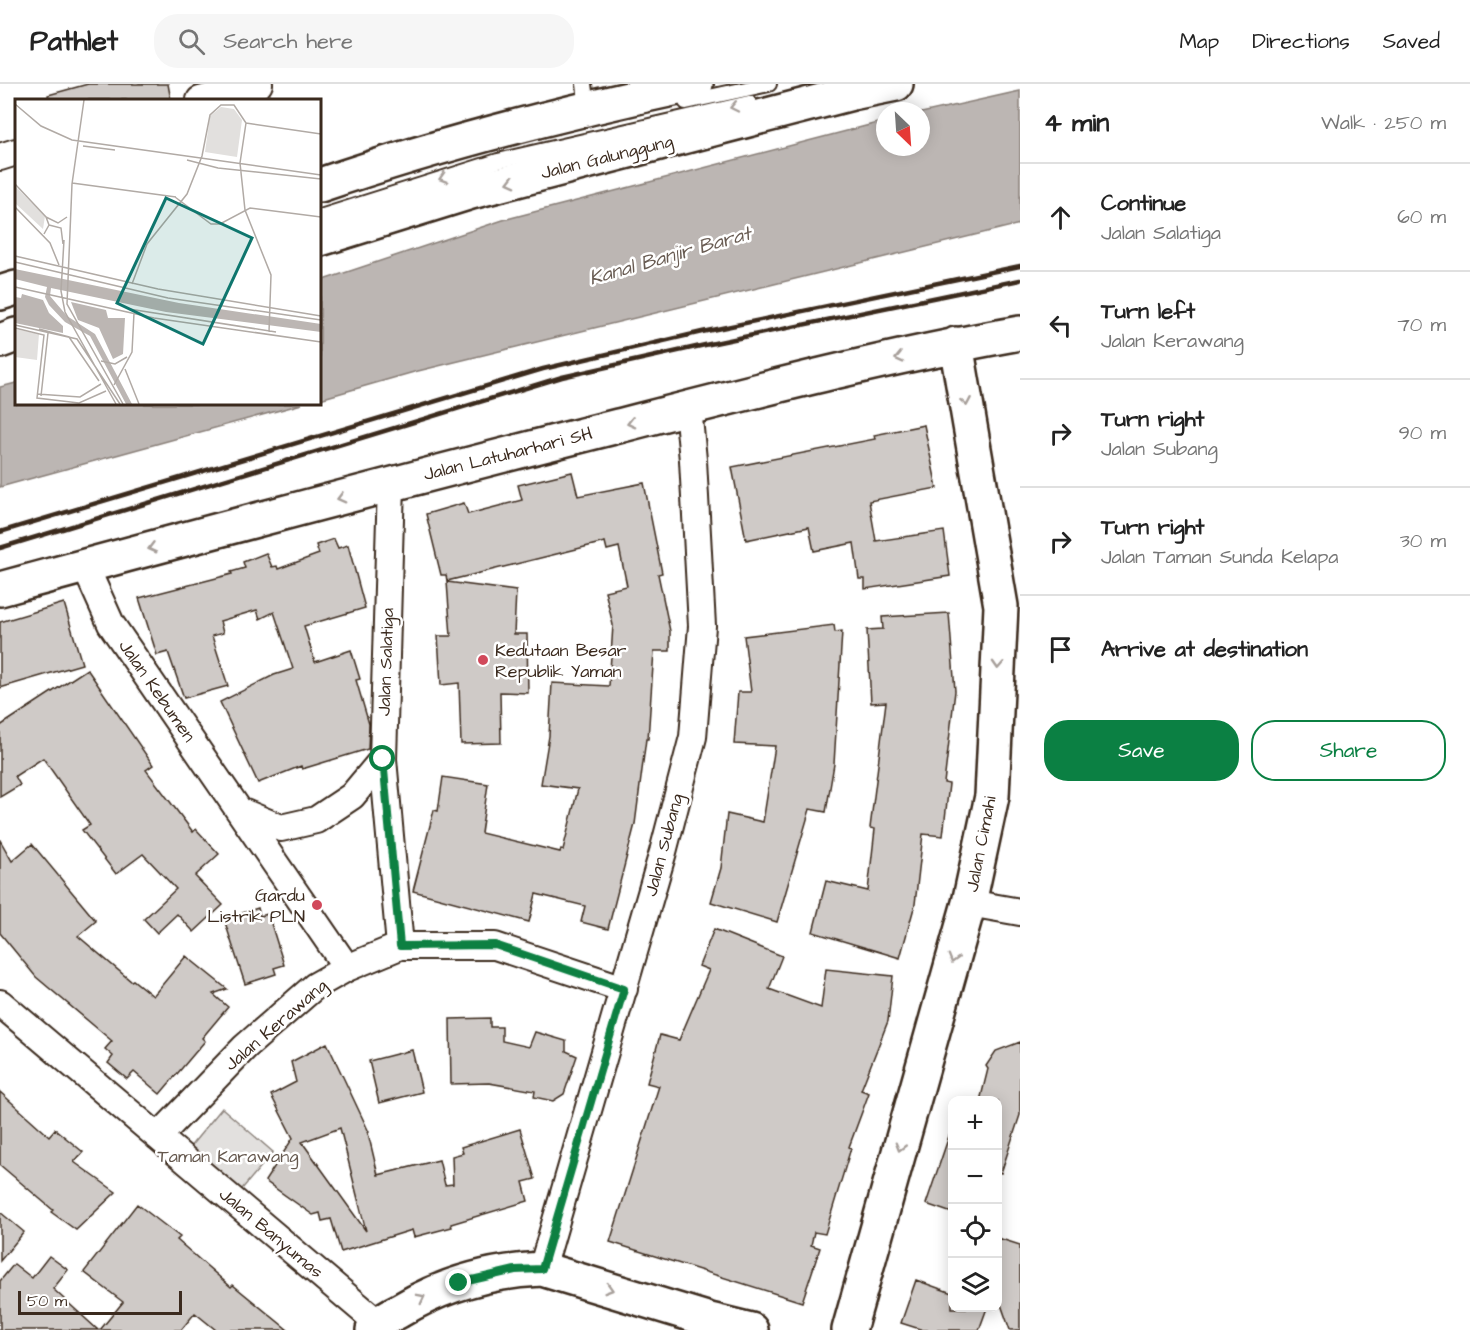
<!DOCTYPE html>
<meta charset="utf-8">
<style>
body{margin:0;font-family:"Architects Daughter",sans-serif;background:#f6f6f6;color:#222}
.controls{position:absolute;right:18px;bottom:18px;display:grid;overflow:hidden;border-radius:12px;box-shadow:0 3px 15px #0003}
.controls button{width:54px;height:54px;display:grid;place-items:center;padding:0;border:0;border-bottom:2px solid #e0e0e0;background:#fff;color:#222;font:30px sans-serif}
.compass{position:absolute;left:876px;top:18px;width:54px;height:54px;border-radius:50%;background:#fff;box-shadow:0 3px 15px #0003;rotate:155deg}
.scale{position:absolute;left:18px;bottom:15px;width:164px;box-sizing:border-box;padding-left:6px;border:3px solid #3b2a1e;border-top:0;font-size:16px;line-height:21px;white-space:nowrap;color:#3b2a1e;-webkit-text-stroke:4px #fff;paint-order:stroke}
.stop{position:absolute;width:18px;height:18px;margin:-14px;border:4px solid #0b8043;border-radius:50%;background:#fff}
.stop.end{background:#0b8043;border-color:#fff;box-shadow:0 2px 6px #0008}
.list{margin:0;padding:0;list-style:none}
h2{display:flex;justify-content:space-between;align-items:center;height:78px;margin:0;padding:0 24px;font-size:26px}
h2 small{font-size:20px;font-weight:400;color:#767676}
.list li{display:grid;grid-template-columns:39px 1fr auto;gap:18px;align-items:center;box-sizing:border-box;height:108px;padding:0 24px;border-top:2px solid #e0e0e0}
.list b{display:block;font-size:22px;white-space:nowrap}
.list p{margin:0;font-size:20px;white-space:nowrap;color:#767676}
.list em{font-size:20px;font-style:normal;color:#767676}
.actions{display:flex;gap:12px;padding:18px 24px}
.actions a{flex:1;padding:14px 0;border:2px solid #0b8043;border-radius:24px;text-align:center;font-size:21px;color:#0b8043}
.actions .main{background:#0b8043;color:#fff}
.icon{flex:none;width:33px;height:33px;fill:none;stroke:currentColor;stroke-width:2;stroke-linecap:round;stroke-linejoin:round}
.map{position:relative;flex:none;width:1020px;height:1246px;overflow:hidden}
header{display:flex;align-items:center;gap:36px;box-sizing:border-box;height:84px;padding:0 30px;background:#fff;border-bottom:2px solid #e0e0e0}
header strong{font-size:28px}
nav{display:flex;gap:33px;margin-inline-start:auto;font-size:21px}
.search{width:420px;height:54px;background:#f6f6f6;display:flex;align-items:center;gap:15px;box-sizing:border-box;padding:0 21px;border-radius:24px;color:#767676;font-size:22px}
main{display:flex}
aside{flex:1;background:#fff}
.map>svg:first-child{display:block}
.green{fill:#e2e0de;stroke:#8e857e;stroke-width:1.5}
.water{fill:#bcb6b3;stroke:#887e77;stroke-width:1.5}
.building{fill:#cfcac7;stroke:#3b2a1e;stroke-width:1.5;fill-rule:evenodd}
.lines{fill:none;stroke-linecap:round;stroke-linejoin:round}
.lane-casing{stroke:#3b2a1e;stroke-width:18}
.street-casing{stroke:#3b2a1e;stroke-width:30}
.secondary-casing{stroke:#3b2a1e;stroke-width:38}
.primary-casing{stroke:#3b2a1e;stroke-width:38}
.lane{stroke:#fff;stroke-width:14}
.street{stroke:#fff;stroke-width:26}
.secondary{stroke:#fff;stroke-width:33}
.primary{stroke:#fff;stroke-width:33}
.rail{stroke:#3b2a1e;stroke-width:4.5}
.oneway{stroke:#a79f9a}
.route{stroke:#0b8043;stroke-width:8}
.poi-dot{fill:#d1495b;stroke:#fff;stroke-width:2}
.labels{text-anchor:middle;dominant-baseline:central;stroke-width:5;stroke-linejoin:round;paint-order:stroke}
.street-label{font-size:18px;fill:#3b2a1e;stroke:#fff}
.poi-label{font-size:18px;fill:#3b2a1e;stroke:#fff;text-anchor:start}
.park-label{font-size:18px;fill:#65584e;stroke:#fff}
.water-label{font-size:20px;font-style:italic;fill:#685b52;stroke:#fff}
.inset-road{fill:none;stroke:#b1aaa5;stroke-width:1.5}
.view{fill:#0f766e;fill-opacity:0.15;stroke:#0f766e;stroke-width:3}
.inset-edge{fill:none;stroke:#3b2a1e;stroke-width:3}
</style>
<header>
<strong>Pathlet</strong>
<div class="search"><svg class="icon" aria-label="search" viewBox="0 0 24 24"><circle cx="10" cy="10" r="6"/><path d="M15 15l6 6"/></svg>Search here</div>
<nav><a>Map</a><a>Directions</a><a>Saved</a></nav>
</header>
<main>
<div class="map">
<svg width="1020" height="1246" viewBox="0 0 1020 1246">
<rect width="100%" height="100%" fill="#fff"/>
<filter id="ink" filterUnits="userSpaceOnUse"><feTurbulence type="fractalNoise" baseFrequency=".0167" numOctaves="2"/><feDisplacementMap in="SourceGraphic" scale="12" xChannelSelector="R" yChannelSelector="G"/><feConvolveMatrix kernelMatrix="1 2 1 2 8 2 1 2 1" color-interpolation-filters="sRGB"/></filter>
<g filter="url(#ink)">
<path class="green" d="M222,1024L273,1068L232,1117L180,1075Z"/>
<path class="water" d="M1020,7V140L414,288L320,315V197L503,136L885,37V63H921V29Z
M16,299V320H302L0,403V303Z"/>
<path class="building" d="M88,0H168L171,16H49L48,11Z
M924,341L937,404L869,417L876,457L944,447L950,492L865,505V495H859L854,459L814,467L809,443L746,456L732,383L875,355L874,351Z
M572,388L578,412L644,399L662,489L658,490L670,547V567H654L648,655H646L635,740L608,845L581,838L585,822L536,810L529,838L413,807L434,726L438,727L443,693L488,700L481,749L560,768L561,765L563,766L578,705L541,700L549,652L552,599L609,602L613,541L605,507L627,502L619,463L607,466L605,458L447,497L446,491H441L426,430L464,419L468,430L522,416L518,401Z
M334,455L338,464L348,461L365,524L304,542L315,578L351,566L360,595L356,596L369,640L368,665L302,685L301,682L258,699L220,618L274,591L293,585L274,528L260,535L257,526L220,537L223,549L212,552L228,602L184,614L168,568L157,571L139,514L232,490L231,488L245,484L243,478L266,469L272,483L277,482L278,485L319,470L316,461Z
M447,498L516,507L514,550H527L528,609L500,608L501,659L461,660L459,599L441,601L438,552H451Z
M64,519L82,580L0,604V538Z
M949,529L955,607L944,699L949,700L943,752L923,750L915,820L900,874L813,848L826,797L868,807L875,745L870,744L886,618L871,619L867,546L883,545L882,533Z
M834,541L835,548L842,547L834,680L826,728L810,725L777,838L711,818L721,784L727,730L763,738L775,662L734,660L738,608H751L744,552Z
M87,585L153,681L146,686L193,748L196,745L219,770L195,792L223,821L194,848L177,830L157,849L144,835L176,805L143,770L116,790L82,746L90,741L43,674L15,692L20,701L0,713V642Z
M0,756L12,777L32,760L96,837L78,852L131,897L133,896L153,912L186,872L227,905L213,910L228,923L202,954L205,957L160,1010L134,988L127,995L108,979L113,972L105,965L112,957L36,893L0,849Z
M258,824L260,832L268,830L284,881L274,884L276,890L245,900L224,835Z
M714,845L782,872L769,905L821,924L826,885L893,892L888,937L861,1006L869,1009L849,1063L851,1064L825,1150L814,1148L811,1161L820,1164L802,1218L610,1158L659,1002L647,999L660,951L679,956L709,886L699,882Z
M490,934V943H502V957L529,963L535,948L566,957V967L577,972L564,1010L553,1017L534,1013L535,1007L489,999L451,1000L450,935Z
M1020,958V1031L1001,1089L998,1088V1017H980L988,985L986,982L996,967Z
M327,959L369,1048L368,1049L378,1091L439,1076L445,1101L453,1100L452,1072L463,1069L461,1063L520,1045L535,1095L523,1098L528,1117L451,1140L452,1143L414,1153L412,1146L341,1168L331,1135L322,1137L320,1129L313,1131L265,1097L293,1054L271,1011L296,998L291,978ZM340,1044L366,1147L302,1058Z
M412,966L422,1008L379,1019L369,977Z
M0,1008L49,1052L55,1045L83,1068L74,1078L116,1108L76,1146L51,1128L53,1126L0,1081Z
M949,1052H952V1129L926,1120Z
M137,1120L180,1153L177,1156L231,1203L233,1201L288,1246H216L195,1229L181,1246H100L123,1218L84,1188Z
M0,1128L24,1148L0,1177Z
M998,1154L1020,1161V1246H1010L998,1212Z
M49,1172L68,1186L53,1205L98,1246H0V1197L14,1180L32,1194Z
M916,1196L952,1209V1224H987L979,1246H923L901,1239Z"/>
<g class="lines">
<g class="lane-casing">
<path id="lane" d="M584,0L587,24
M686,18L769,0
M320,133L498,77L749,19"/>
</g>
<g class="street-casing">
<path id="street" d="M200,16L259,0
M0,73L16,68
M391,400L383,675L400,862
M85,482L111,540L347,884
M240,727L281,744L316,736L352,712L383,675
M969,819L1020,828
M0,919L378,1239
M158,1053L245,963L315,902L347,884L400,862H495L624,905
M542,1185L663,768L693,653L702,542L693,376L688,324"/>
</g>
<g class="secondary-casing">
<path id="secondary" d="M0,505C206,449 412,394 618,342C751,308 885,273 1020,249
M373,1246C380,1237 389,1232 399,1227C442,1201 491,1187 542,1185L710,1236L751,1246
M849,1246L969,819L992,712L1001,522L956,260"/>
</g>
<g class="primary-casing">
<path id="primary" d="M320,101C443,59 569,27 696,0
M320,155L471,108L852,9L896,0
M0,209L16,204
M0,257L16,251"/>
</g>
<use href="#lane" class="lane"/>
<use href="#street" class="street"/>
<use href="#secondary" class="secondary"/>
<use href="#primary" class="primary"/>
<path class="rail" d="M0,448L543,285L702,248L1020,182
M0,464L562,293L705,261L1020,196"/>
</g>
<defs><path id="oneway-chevron" d="M-2-3.5L2.5 0L-2 3.5" fill="none" stroke-width="1.6" stroke-linecap="round" stroke-linejoin="round" transform="scale(1.5)"/></defs>
<g class="oneway">
<use href="#oneway-chevron" transform="translate(734 23) rotate(168)"/>
<use href="#oneway-chevron" transform="translate(443 94) rotate(163)"/>
<use href="#oneway-chevron" transform="translate(511 98) rotate(166)"/>
<use href="#oneway-chevron" transform="translate(899 274) rotate(167)"/>
<use href="#oneway-chevron" transform="translate(966 318) rotate(80)"/>
<use href="#oneway-chevron" transform="translate(631 339) rotate(166)"/>
<use href="#oneway-chevron" transform="translate(341 414) rotate(165)"/>
<use href="#oneway-chevron" transform="translate(152 464) rotate(165)"/>
<use href="#oneway-chevron" transform="translate(998 581) rotate(93)"/>
<use href="#oneway-chevron" transform="translate(953 875) rotate(106)"/>
<use href="#oneway-chevron" transform="translate(900 1063) rotate(106)"/>
<use href="#oneway-chevron" transform="translate(609 1205) rotate(17)"/>
<use href="#oneway-chevron" transform="translate(421 1214) rotate(-27)"/>
</g>
</g>
<g class="lines" filter="url(#ink)">
<path class="route" d="M383,675L400,862L495,861L624,905L542,1185L515,1186L459,1199"/>
</g>
<g class="poi-dot">
<circle cx="483" cy="576" r="6"/>
<circle cx="317" cy="821" r="6"/>
</g>
<g class="labels">
<g class="street-label">
<text transform="translate(607 73) rotate(-14)">Jalan Galunggung</text>
<text transform="translate(508 370) rotate(-14)">Jalan Latuharhari SH</text>
<text transform="translate(386 578) rotate(-88)">Jalan Salatiga</text>
<text transform="translate(157 607) rotate(55)">Jalan Kebumen</text>
<text transform="translate(981 760) rotate(-79)">Jalan Cimahi</text>
<text transform="translate(664 761) rotate(-75)">Jalan Subang</text>
<text transform="translate(276 941) rotate(-41)">Jalan Kerawang</text>
<text transform="translate(271 1149) rotate(40)">Jalan Banyumas</text>
</g>
<g class="poi-label">
<text x="495" y="566">Kedutaan Besar<tspan x="495" dy="21">Republik Yaman</tspan></text>
<text x="305" y="811" text-anchor="end">Gardu<tspan x="305" dy="21">Listrik PLN</tspan></text>
</g>
<g class="park-label">
<text x="228" y="1072">Taman Karawang</text>
</g>
<g class="water-label">
<text transform="translate(670 172) rotate(-16)">Kanal Banjir Barat</text>
</g>
</g>
<g transform="translate(15 15)">
<rect width="306" height="306" fill="#fff"/>
<path d="M206,8L219,10L227,21L222,58L190,53L195,17ZM0,87L30,117L28,130L0,104ZM0,230L24,235L22,261L0,258Z" fill="#e2e0de"/>
<path d="M0,170L164,204L306,225V233L151,213L36,189L35,197L52,217L80,235L117,305H111L75,237L50,223L34,206L30,198L32,188L0,180ZM7,195L28,201L34,214L48,227V234L0,224V198L6,199ZM56,203L91,211L93,219H110L108,255L98,260L84,229L63,221Z" fill="#bcb6b3"/>
<path class="inset-road" d="M69,1L57,85L52,205L108,305M0,5L26,27L57,41L306,76M231,24L306,35M68,47L100,51M172,61L203,69L306,80M57,84L161,98M0,85L31,118L34,126L29,135M160,98L196,125H205L235,109L306,118M0,108L35,144L44,166M31,118L43,124L52,118M34,126L46,129L48,145M49,141L46,192L50,213L101,305M0,157L143,190L306,217M0,163L153,199L306,221M117,185L132,145L172,95L187,57L195,16L206,6H219L231,24L225,64L230,111L256,176L254,233M0,188L139,219L306,243M114,210L261,233M0,226L62,240L105,305M0,229L29,236L22,299L64,304L91,292M24,230L54,238L84,282M86,262L100,265L112,258M110,270L124,305M99,286L117,253L119,214M22,295L65,298L86,285M26,297L33,234"/>
<path class="view" d="M151,99L237,139L188,245L102,204Z"/>
<rect width="306" height="306" class="inset-edge"/>
</g>
</svg>
<div class="controls">
<button>+</button>
<button>−</button>
<button><svg class="icon" aria-label="locate" viewBox="0 0 24 24"><circle cx="12" cy="12" r="6"/><path d="M12 2v4M12 18v4M2 12h4M18 12h4"/></svg></button>
<button><svg class="icon" aria-label="layers" viewBox="0 0 24 24"><path d="M12 4l9 5-9 5-9-5zM3 14l9 5 9-5"/></svg></button>
</div>
<svg class="compass" viewBox="-18 -18 36 36"><path d="M0-13l5 13h-10z" fill="#e53935"/><path d="M0 13l5-13h-10z" fill="#767676"/></svg>
<div class="scale">50 m</div>
<div class="stop" style="left:383px;top:675px"></div>
<div class="stop end" style="left:459px;top:1199px"></div>
</div>
<aside>
<h2>4 min<small>Walk · 250 m</small></h2>
<ul class="list">
<li><svg class="icon" aria-label="ahead" viewBox="0 0 24 24"><path d="M12 20V5M6 11l6-6 6 6"/></svg><div><b>Continue</b><p>Jalan Salatiga</p></div><em>60 m</em></li>
<li><svg class="icon" aria-label="left" viewBox="0 0 24 24"><path d="M17 20v-9H6M10 6l-5 5 5 5"/></svg><div><b>Turn left</b><p>Jalan Kerawang</p></div><em>70 m</em></li>
<li><svg class="icon" aria-label="right" viewBox="0 0 24 24"><path d="M7 20v-9h11M14 6l5 5-5 5"/></svg><div><b>Turn right</b><p>Jalan Subang</p></div><em>90 m</em></li>
<li><svg class="icon" aria-label="right" viewBox="0 0 24 24"><path d="M7 20v-9h11M14 6l5 5-5 5"/></svg><div><b>Turn right</b><p>Jalan Taman Sunda Kelapa</p></div><em>30 m</em></li>
<li><svg class="icon" aria-label="arrive" viewBox="0 0 24 24"><path d="M6 21V4h12l-3 4 3 4H6"/></svg><div><b>Arrive at destination</b></div></li>
</ul>
<div class="actions"><a class="main">Save</a><a>Share</a></div>
</aside>
</main>
